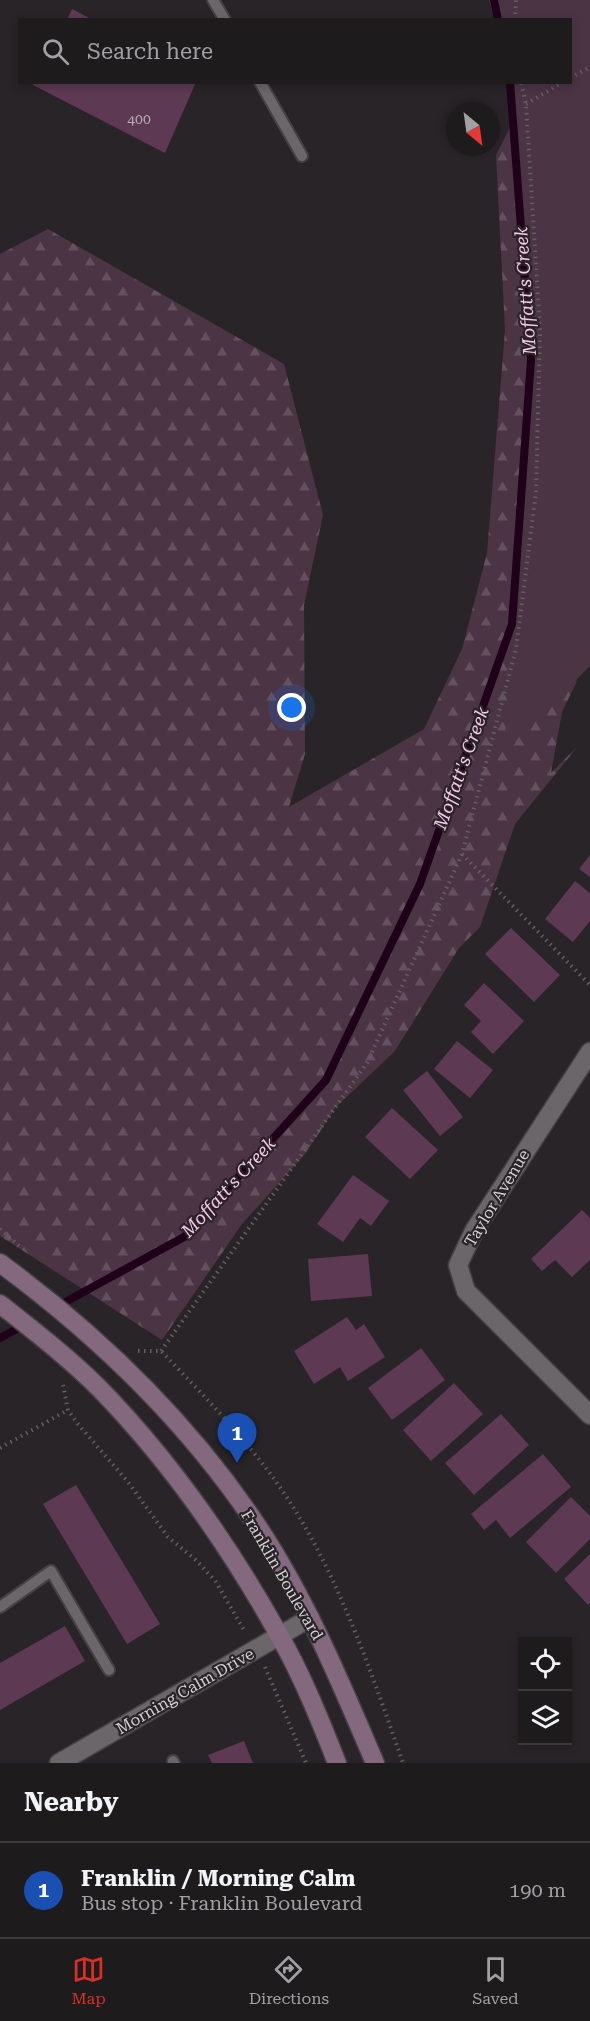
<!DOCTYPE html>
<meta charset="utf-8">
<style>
body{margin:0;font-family:"Roboto Serif",serif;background:#2b282a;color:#f1f3f6}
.controls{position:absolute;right:18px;bottom:18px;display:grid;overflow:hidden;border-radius:0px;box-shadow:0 3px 9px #0003}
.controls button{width:54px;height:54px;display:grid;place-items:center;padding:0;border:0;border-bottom:2px solid #3c393b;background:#1e1b1d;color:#f1f3f6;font:30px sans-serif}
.compass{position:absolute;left:446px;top:102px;width:54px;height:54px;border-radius:50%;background:#1e1b1d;box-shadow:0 3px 9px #0003;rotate:151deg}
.you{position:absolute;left:292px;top:708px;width:21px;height:21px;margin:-15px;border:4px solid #fff;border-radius:50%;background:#1a73e8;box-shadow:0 0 0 9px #1a73e833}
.badge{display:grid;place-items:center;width:39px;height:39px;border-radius:50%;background:#d93025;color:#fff;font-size:20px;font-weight:700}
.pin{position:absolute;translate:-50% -50px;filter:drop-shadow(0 2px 3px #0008)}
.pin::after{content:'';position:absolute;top:32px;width:21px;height:18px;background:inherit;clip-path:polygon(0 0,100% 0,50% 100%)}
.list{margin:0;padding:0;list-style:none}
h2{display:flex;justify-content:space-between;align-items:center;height:78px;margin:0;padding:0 24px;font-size:26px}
h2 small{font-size:20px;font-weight:400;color:#a1a1a4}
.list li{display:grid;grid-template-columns:39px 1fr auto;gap:18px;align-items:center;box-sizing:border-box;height:96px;padding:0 24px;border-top:2px solid #3c393b}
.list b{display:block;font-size:22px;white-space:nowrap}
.list p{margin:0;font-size:20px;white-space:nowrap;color:#a1a1a4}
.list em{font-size:20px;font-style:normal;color:#a1a1a4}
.icon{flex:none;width:33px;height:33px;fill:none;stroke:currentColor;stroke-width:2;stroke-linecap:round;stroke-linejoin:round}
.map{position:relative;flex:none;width:590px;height:1763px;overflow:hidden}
.search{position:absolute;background:#1e1b1d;box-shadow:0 3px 9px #0003;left:18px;right:18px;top:18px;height:66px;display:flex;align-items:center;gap:15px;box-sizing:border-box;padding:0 21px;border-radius:0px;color:#a1a1a4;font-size:22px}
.sheet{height:174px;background:#1e1b1d}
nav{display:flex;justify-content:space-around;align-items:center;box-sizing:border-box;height:84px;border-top:2px solid #3c393b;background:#1e1b1d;font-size:16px;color:#a1a1a4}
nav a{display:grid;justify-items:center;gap:3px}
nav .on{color:#d93025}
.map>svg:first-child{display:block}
.forest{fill:url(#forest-firs)}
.park{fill:#4b3444}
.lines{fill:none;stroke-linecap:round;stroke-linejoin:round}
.stream{stroke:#1f0219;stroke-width:8}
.building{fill:#5e3954}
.lane-casing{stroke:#444043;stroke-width:14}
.street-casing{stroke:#444043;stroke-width:21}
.secondary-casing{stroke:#444043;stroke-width:21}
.path{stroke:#635f62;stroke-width:4;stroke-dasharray:1.5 4.5;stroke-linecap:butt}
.lane{stroke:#6a6669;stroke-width:10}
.street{stroke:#6a6669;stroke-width:18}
.secondary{stroke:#84687d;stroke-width:18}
.labels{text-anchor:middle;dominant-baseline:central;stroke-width:4.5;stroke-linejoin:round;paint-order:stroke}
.number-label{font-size:14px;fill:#b6abb3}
.street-label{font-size:16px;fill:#d4d1d3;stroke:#282427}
.water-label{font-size:18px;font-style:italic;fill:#fbc7ec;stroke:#282427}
</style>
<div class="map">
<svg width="590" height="1763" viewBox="0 0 590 1763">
<defs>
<pattern id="forest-firs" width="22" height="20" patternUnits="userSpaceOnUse" patternTransform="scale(1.5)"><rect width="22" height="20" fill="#4b3444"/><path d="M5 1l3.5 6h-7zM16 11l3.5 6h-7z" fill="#64505e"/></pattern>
</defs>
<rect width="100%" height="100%" fill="#282427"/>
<path class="forest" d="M522,104L582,654L576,683L562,712L551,773L578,746L515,824L480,927L459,948L395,1051L336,1107L305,1154L242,1224L162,1340L0,1236V254L48,229L284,364L323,515L304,605L305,754L289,807L424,729L462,649L487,553L505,330L496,155Z"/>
<path class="park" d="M489,0H590V666L504,752L530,372L509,83L570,82V20L494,19Z"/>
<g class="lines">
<path class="stream" d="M494,0L498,20
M58,1306L184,1237L326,1080L420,884L512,624L531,360L510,82
M0,1338L26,1324"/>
</g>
<path class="building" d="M72,9L93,20H67Z
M34,82H196L165,153L33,85Z
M590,855V877L579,869Z
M575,881L590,893V921L573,942L545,919Z
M511,928L560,975L534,1002L485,954Z
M484,983L524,1021L493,1054L471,1032L481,1021L464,1005Z
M457,1041L493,1070L470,1098L434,1069Z
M427,1071L463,1117L440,1136L403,1090Z
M392,1108L438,1150L410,1179L365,1137Z
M353,1175L389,1201L371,1226L360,1218L343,1242L317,1224Z
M582,1210L590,1218V1260L572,1277L555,1260L542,1271L531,1259Z
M368,1254L372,1296L311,1301L308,1259Z
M347,1317L356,1330L364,1324L385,1357L348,1381L340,1367L314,1384L294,1351Z
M421,1348L445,1380L392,1420L368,1388Z
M454,1383L483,1414L431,1461L403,1430Z
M501,1414L529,1445L474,1495L445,1463Z
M543,1454L571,1487L510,1538L496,1520L484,1530L471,1514Z
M76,1485L160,1624L127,1644L43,1504Z
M571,1497L590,1516V1539L556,1573L526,1542Z
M590,1554V1603L588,1605L564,1579Z
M65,1626L85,1661L0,1710V1663Z
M244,1741L253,1763H212L208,1755Z"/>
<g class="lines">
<g class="lane-casing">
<path id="lane" d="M213,0L225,20
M260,82L302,156
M0,1607L51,1571L109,1670
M173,1761L174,1763"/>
</g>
<g class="street-casing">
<path id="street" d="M590,1052L474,1231L458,1265L466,1291L590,1415
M59,1763L310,1618"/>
</g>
<g class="secondary-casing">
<path id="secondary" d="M0,1263C99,1336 187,1421 256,1524C305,1597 340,1681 375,1763
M0,1304C34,1331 69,1358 100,1389C170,1461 230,1547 279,1635C302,1675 320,1720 337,1763"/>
</g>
<path class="path" d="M515,20L516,0
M570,78L590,67
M526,104L563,82
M462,854L590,985
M0,1229L20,1247
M138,1351H161C210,1402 262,1455 298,1515C344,1591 374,1680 403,1763
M161,1351L367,1063L462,854L516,649L536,492L540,331L526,104L521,82
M63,1385L68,1410L78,1424L128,1482L168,1537L197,1561L216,1582L245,1632
M0,1448L68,1410
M265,1667L306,1763"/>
<use href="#lane" class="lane"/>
<use href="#street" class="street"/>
<use href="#secondary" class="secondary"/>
</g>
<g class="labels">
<g class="number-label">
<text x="139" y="119">400</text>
</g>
<g class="street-label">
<text transform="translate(497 1198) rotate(-59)">Taylor Avenue</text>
<text transform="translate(282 1575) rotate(60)">Franklin Boulevard</text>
<text transform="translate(185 1691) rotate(-30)">Morning Calm Drive</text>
</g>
<g class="water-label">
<text transform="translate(525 291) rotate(-94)">Moffatt's Creek</text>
<text transform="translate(461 768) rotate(-70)">Moffatt's Creek</text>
<text transform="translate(228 1187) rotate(-47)">Moffatt's Creek</text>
</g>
</g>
</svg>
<div class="controls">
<button><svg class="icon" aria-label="locate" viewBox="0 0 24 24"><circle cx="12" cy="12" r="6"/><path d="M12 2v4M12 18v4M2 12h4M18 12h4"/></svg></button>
<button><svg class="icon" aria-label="layers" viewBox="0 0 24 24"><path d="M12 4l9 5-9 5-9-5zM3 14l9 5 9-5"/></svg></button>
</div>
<svg class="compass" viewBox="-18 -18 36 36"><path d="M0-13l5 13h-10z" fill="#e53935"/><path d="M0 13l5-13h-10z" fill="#a1a1a4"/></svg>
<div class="you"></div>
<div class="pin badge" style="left:237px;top:1463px;background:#1a4fb4">1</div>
<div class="search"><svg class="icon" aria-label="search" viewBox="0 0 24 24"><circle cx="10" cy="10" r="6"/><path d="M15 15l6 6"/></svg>Search here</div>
</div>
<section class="sheet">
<h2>Nearby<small></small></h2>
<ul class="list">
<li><span class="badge" style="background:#1a4fb4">1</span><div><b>Franklin / Morning Calm</b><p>Bus stop · Franklin Boulevard</p></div><em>190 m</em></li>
</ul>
</section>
<nav>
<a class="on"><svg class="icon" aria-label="map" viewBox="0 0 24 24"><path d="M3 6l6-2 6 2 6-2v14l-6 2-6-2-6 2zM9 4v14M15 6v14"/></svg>Map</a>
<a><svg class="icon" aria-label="directions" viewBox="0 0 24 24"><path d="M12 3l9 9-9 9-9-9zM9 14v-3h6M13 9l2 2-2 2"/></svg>Directions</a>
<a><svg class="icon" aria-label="saved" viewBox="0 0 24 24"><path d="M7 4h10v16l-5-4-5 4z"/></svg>Saved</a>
</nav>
